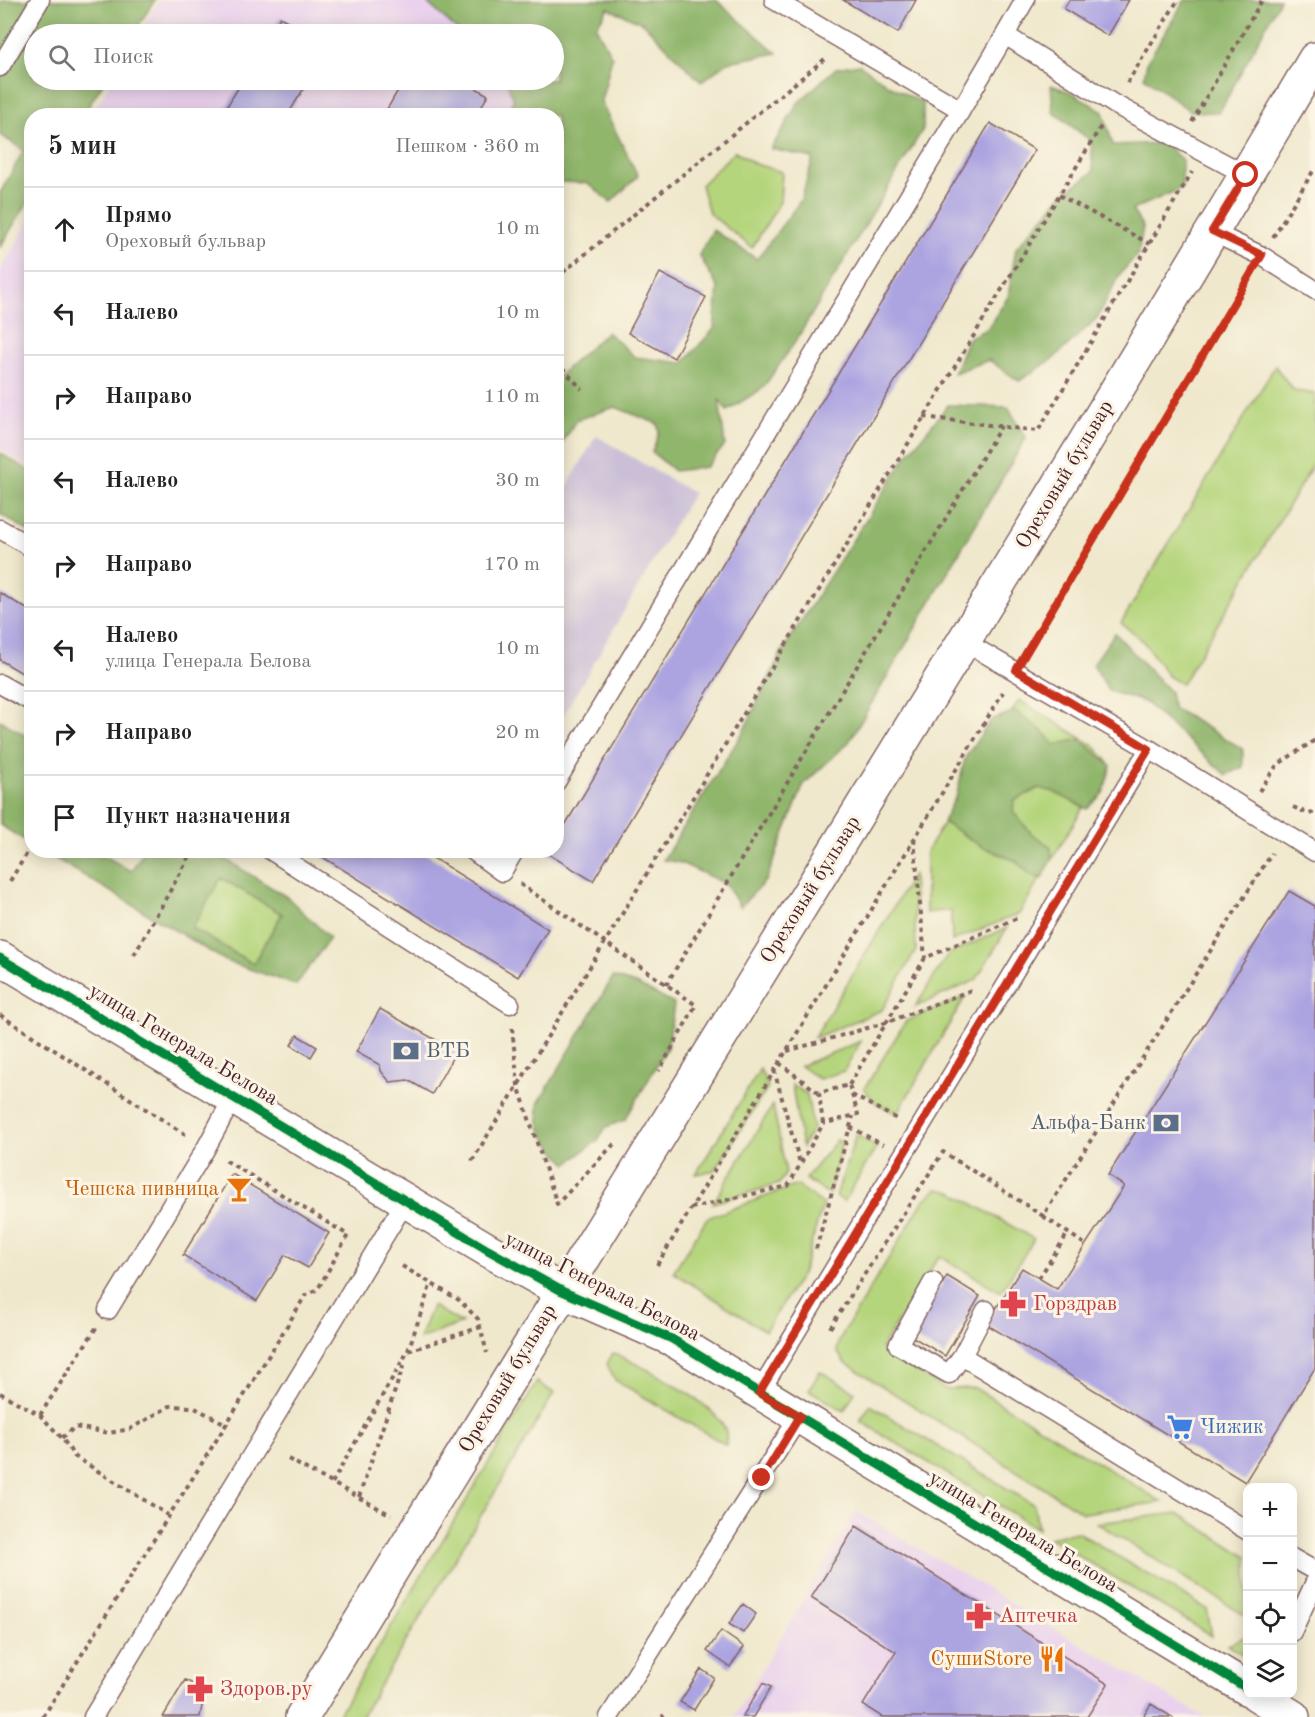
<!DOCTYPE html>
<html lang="ru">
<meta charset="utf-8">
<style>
body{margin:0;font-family:"Old Standard TT",serif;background:#f2f2f2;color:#222}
.controls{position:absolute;right:18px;bottom:18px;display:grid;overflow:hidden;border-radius:12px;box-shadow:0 3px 15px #0003}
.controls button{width:54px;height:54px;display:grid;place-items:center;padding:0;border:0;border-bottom:2px solid #e0e0e0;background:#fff;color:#222;font:30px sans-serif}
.stop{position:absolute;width:18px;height:18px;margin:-14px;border:4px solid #c8321e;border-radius:50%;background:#fff}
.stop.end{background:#c8321e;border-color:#fff;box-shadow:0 2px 6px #0008}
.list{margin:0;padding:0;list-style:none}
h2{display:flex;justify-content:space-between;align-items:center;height:78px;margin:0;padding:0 24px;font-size:26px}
h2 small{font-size:20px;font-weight:400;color:#767676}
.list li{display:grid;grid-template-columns:39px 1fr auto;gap:18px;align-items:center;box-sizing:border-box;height:84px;padding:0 24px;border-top:2px solid #e0e0e0}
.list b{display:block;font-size:22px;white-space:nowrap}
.list p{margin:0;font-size:20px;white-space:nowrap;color:#767676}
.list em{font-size:20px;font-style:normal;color:#767676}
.icon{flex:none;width:33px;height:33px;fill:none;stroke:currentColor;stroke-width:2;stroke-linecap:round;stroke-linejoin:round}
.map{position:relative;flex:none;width:1315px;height:1717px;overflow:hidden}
.search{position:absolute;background:#fff;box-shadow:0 3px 15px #0003;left:24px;top:24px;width:540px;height:66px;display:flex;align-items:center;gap:15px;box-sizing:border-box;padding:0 21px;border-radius:33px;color:#767676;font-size:22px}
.panel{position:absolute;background:#fff;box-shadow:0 3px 15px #0003;left:24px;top:108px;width:540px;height:750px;border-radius:24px}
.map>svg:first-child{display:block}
.built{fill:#ead1ed}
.industrial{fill:#cabfd7}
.green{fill:#b5d57d;stroke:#807a54;stroke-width:1.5}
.forest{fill:#90b66c;stroke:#6d6a4c;stroke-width:1.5;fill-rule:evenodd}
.building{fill:#aca4e1}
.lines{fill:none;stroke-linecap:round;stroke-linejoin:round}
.lane-casing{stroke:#846563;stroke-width:21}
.secondary-casing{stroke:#846563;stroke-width:36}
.path{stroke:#846563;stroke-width:4;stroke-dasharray:4.5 4.5;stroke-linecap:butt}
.lane{stroke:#fff;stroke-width:18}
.secondary{stroke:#fff;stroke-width:33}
.cycleway-casing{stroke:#fcf5e5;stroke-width:13}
.cycleway{stroke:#00873e;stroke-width:9}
.route{stroke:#c8321e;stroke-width:8}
.labels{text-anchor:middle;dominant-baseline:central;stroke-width:6;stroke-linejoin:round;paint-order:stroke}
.street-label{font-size:21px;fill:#4a1f2b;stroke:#fcf5e5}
.service-label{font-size:21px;fill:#4e5e75;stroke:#fcf5e5;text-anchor:start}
.food-label{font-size:21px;fill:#c56008;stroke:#fcf5e5;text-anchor:end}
.health-label{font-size:21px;fill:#be3a42;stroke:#fcf5e5;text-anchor:start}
.shop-label{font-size:21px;fill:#366cbe;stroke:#fcf5e5;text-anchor:start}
</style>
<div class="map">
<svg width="1315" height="1717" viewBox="0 0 1315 1717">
<rect width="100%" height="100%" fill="#fcf5e5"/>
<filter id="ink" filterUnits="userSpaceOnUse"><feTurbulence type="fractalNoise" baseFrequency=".0167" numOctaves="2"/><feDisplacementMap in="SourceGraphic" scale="12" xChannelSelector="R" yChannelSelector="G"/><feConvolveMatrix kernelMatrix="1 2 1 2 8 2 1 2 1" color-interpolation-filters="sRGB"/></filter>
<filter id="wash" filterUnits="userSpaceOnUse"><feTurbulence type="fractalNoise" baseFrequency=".008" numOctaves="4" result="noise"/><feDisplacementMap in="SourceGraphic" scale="24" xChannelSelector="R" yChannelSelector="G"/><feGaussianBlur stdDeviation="1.35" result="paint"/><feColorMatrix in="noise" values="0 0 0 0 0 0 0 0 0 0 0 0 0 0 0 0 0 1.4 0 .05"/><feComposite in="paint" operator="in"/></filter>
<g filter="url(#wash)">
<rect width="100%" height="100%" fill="#efe8cc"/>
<path class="built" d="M159,0H480L536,34H139Z
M112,80H554L556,116H91Z
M31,217V468L0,449V271Z
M856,1511L1204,1717H734Z"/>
<path class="industrial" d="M596,436L693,493L557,726V504Z"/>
<path class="green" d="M735,151L755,164L782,172L780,202L752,248L709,213L701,185Z
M1275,366L1294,391L1315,394V461L1182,684L1168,676L1143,641L1121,623Z
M1019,700L1093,745L1107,760V768L1019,914L952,941L951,910L926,913V852Z
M913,875L916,950L882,1010L814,1038Z
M221,877L282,914L253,964L192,928Z
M1007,928L976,980L915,1007L948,954Z
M965,997L897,1114L876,1103L864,1089L906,1021Z
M861,1041L844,1071L819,1079L800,1066Z
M760,1069L768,1087L715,1170L696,1174Z
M792,1085L807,1094L813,1128L802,1147Z
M773,1105L786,1173L779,1184L713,1203Z
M856,1135L877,1146L844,1202L836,1196Z
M837,1140L842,1143L829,1194L805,1179Z
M797,1185L823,1204L802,1274L765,1331L673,1272L707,1218Z
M937,1189L952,1192L1034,1239L1001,1292L939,1256L881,1348L944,1389L975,1388L1162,1502L1083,1513L844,1362L837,1351L839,1340L924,1200Z
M432,1306L462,1323L419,1339Z
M613,1353C640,1365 718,1403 726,1432C727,1435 726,1441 726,1445L615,1380L607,1364Z
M820,1371L855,1392L844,1411L809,1390Z
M537,1382L554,1393L361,1717H337Z
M870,1405L1034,1505L1038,1529L860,1421Z
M1178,1513L1247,1557V1617L1097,1523Z
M1077,1532L1207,1609L1212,1636L1049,1538Z
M1248,1635V1657H1247L1228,1645Z"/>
<path class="forest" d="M3,0H155L133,34H34V80H105L83,115L32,116L31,197L0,247V193L24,150L0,135V5Z
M424,0H716L777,53L728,62L701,82L643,23L608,8L596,27L612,57L601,102L638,176L611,202L587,183L557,182L556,116L503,115L514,100L506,80H554V34H462Z
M1185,0H1280L1219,113L1190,111L1144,77L1147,62Z
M859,64L890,86L923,103V129L795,342L763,388L727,411L719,399L725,445L706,467L674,471L652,452L659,433L658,424L615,407L576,420L557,452V377L607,332L635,357L683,363L714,329L718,288L699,255L713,230L757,259L801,200L813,158L771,149L798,103L836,68Z
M1051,85L1073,93L1103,112L1113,145L1164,143L1182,160V188L1132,210L1143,227L1138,254L1119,275L1098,317L1053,359L1019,381L989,360L954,373L968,338L987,329L1008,297L1016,248L1063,194L1093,172L1091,141L1053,112Z
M948,405L1008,407L1026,438L849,742L804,784L766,880L740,907L726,884L681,863L663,860L743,732L782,651L906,457Z
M0,453L31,472V533L0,514Z
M1115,633L1170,692L1173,708L1243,749V767L1226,775L1145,702L1109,691L1093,664Z
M1015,711L1047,735L1054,745L1080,739L1111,766L1103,793L1087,809L1054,792L1039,788L1014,801L1013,812L1031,833L1051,847L1052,859L1042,879L1029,874L1016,861L981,846L943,822L957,794L965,758L991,720Z
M0,720L31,739V844L0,825Z
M43,851H96L131,871L144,851H212L287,897L330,938L296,985L226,961ZM221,878L282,914L253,964L192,928Z
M613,977L638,985L674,1004L668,1046L625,1120L606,1127L598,1140L567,1164C549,1144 536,1132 538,1104Z"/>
<g id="blocks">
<path class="building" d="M843,0H916L898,33Z
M1069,0H1129L1108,36L1064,9Z
M280,17L310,34H270Z
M243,80H309L287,116H221Z
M404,80H462L488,95L476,116H383Z
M990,123L1035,150L593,881L548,854L550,850H556V840Z
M660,273L706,297L674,358L628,333Z
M0,593L32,612V679L0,660Z
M311,850H420L548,929L518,977Z
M1289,891L1315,906V1368L1245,1482L986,1324L1022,1268L1057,1289L1124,1186L1108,1175Z
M380,1009L456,1051L432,1094L408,1080L390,1082L381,1071L380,1065L356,1052Z
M297,1035L317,1047L311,1057L291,1045Z
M232,1174L329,1233L308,1268L285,1255L257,1301L183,1255Z
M947,1276L980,1296L945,1356L911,1336Z
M856,1526L1108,1684L1087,1717H882L863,1705L896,1652L811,1598Z
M743,1604L756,1614L743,1633L729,1624Z
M721,1631L744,1647L730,1667L707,1651Z
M701,1669L714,1678L694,1710L680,1702Z
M185,1680L205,1690L200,1717H163Z
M763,1683L771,1687L753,1717H742Z
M1151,1704L1172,1717H1143Z"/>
</g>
</g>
<g filter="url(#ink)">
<use href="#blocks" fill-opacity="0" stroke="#846563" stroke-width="1.5"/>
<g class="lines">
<g class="lane-casing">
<path id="lane" d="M774,0L961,110L1005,35
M1025,0L1005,35L1114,104L1246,175
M0,67L40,0
M1212,232L1262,256L1315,290
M0,529L32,548
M965,642L1149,749L1315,852
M0,684L32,702
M556,782L961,110
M270,850L510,1004
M472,850L502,872L515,850
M933,1282L898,1345L949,1374L962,1356L986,1310
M108,1310L206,1148L234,1096
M962,1356L1248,1531
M759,1393L1149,749
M1292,1558L1315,1571
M1292,1632L1315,1582
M93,1717L405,1202
M609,1717L799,1417"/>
</g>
<g class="secondary-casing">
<path id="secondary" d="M0,958L488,1250L562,1291L672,1339L1248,1689
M1256,1694L1293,1717
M302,1717C639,1164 985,616 1315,59"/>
</g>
<path class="path" d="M1127,83L1178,0
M1192,122L1262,0
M1059,195L1150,244
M1273,237L1315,168
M556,278L826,58
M556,362L582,389
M924,417L1038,431L1192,172
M1027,652L1249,277
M1259,791L1277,765L1315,740
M1293,807L1309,814L1315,812
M914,839L925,958
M10,881L32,845
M520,884L696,1005L659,1071
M134,955L193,850
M666,985L1001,426
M0,1015L186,1135
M512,1028L518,1085L557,1204L616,1142
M787,1051L885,1023L974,989
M779,1063L819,1093
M774,1070L800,1163
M849,1085L925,958L1017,918
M852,1095L899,1120
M850,1127L883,1145
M472,1161L1103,123
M691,1208L788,1186L823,1124L819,1093L849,1085L858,1114L823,1124
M1043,1216L1086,1245
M816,1249L853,1116
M657,1265L1003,692
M402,1266L459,1300L478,1319L487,1353
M1039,1278L1068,1233
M830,1328L943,1152L1043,1216L1272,853
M408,1351L431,1283
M0,1393L40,1415L62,1438L74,1456L168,1515
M40,1415L96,1328
M62,1438L75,1427L109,1433L130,1429L170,1406L193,1407L228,1425
M288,1459L391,1515
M332,1483L408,1351L481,1327
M359,1497L405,1361
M43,1717C130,1576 220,1437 305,1296L318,1289L348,1235L225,1160
M662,1717L664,1715"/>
<use href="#lane" class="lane"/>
<use href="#secondary" class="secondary"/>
<g class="cycleway-casing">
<path id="cycleway" d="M0,958L488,1250L562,1291L672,1339L1248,1689"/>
</g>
<use href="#cycleway" class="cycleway"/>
</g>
</g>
<g class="lines" filter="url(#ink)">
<path class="route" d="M762,1478L800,1416L759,1393L1149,749L1016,670L1262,255L1212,231L1246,175"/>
</g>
<defs>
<g id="bank-bare" transform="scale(2.07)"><path d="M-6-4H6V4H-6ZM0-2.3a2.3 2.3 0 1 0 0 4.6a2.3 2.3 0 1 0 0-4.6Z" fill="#5c6f8a" stroke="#fcf5e5" stroke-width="2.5" paint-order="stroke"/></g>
<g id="bar-bare" transform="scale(2.07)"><path d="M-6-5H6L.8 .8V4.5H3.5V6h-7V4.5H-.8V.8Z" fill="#e8710a" stroke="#fcf5e5" stroke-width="2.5" paint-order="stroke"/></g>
<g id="pharmacy-bare" transform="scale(2.07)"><path d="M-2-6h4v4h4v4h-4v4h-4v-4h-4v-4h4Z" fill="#e0444e" stroke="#fcf5e5" stroke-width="2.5" paint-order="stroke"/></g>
<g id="supermarket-bare" transform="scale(2.07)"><path d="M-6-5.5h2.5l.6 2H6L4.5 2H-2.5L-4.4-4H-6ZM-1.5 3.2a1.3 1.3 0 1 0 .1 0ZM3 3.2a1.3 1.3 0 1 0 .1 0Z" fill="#3f7fe0" stroke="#fcf5e5" stroke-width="2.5" paint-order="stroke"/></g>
<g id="restaurant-bare" transform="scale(2.07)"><path d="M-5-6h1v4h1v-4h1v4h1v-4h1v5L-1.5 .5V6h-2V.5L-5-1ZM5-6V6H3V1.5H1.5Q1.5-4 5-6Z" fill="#e8710a" stroke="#fcf5e5" stroke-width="2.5" paint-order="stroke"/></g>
</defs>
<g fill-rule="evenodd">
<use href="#bank-bare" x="406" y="1051"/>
<use href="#bank-bare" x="1166" y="1123"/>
<use href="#bar-bare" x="239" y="1189"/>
<use href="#pharmacy-bare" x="1013" y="1304"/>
<use href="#supermarket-bare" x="1180" y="1427"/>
<use href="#pharmacy-bare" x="979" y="1616"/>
<use href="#restaurant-bare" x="1052" y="1659"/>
<use href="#pharmacy-bare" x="200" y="1689"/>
</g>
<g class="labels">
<g class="street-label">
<text transform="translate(1065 475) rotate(-59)">Ореховый бульвар</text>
<text transform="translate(811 890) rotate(-58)">Ореховый бульвар</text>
<text transform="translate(183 1045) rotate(31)">улица Генерала Белова</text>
<text transform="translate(602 1287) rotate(27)">улица Генерала Белова</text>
<text transform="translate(508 1379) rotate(-59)">Ореховый бульвар</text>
<text transform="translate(1023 1532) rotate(31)">улица Генерала Белова</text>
</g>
<g class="service-label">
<text x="426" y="1051">ВТБ</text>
<text x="1146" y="1123" text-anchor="end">Альфа-Банк</text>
</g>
<g class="food-label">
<text x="219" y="1189">Чешска пивница</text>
<text x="1032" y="1659">СушиStore</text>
</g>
<g class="health-label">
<text x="1033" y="1304">Горздрав</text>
<text x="999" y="1616">Аптечка</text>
<text x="220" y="1689">Здоров.ру</text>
</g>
<g class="shop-label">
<text x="1200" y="1427">Чижик</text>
</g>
</g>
</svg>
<div class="controls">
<button>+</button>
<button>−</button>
<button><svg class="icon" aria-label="locate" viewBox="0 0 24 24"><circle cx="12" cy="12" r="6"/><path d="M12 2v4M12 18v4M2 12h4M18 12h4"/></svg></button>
<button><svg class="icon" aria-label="layers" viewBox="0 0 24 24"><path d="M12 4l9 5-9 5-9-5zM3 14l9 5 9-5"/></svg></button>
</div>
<div class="stop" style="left:1246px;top:175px"></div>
<div class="stop end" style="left:762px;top:1478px"></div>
<div class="search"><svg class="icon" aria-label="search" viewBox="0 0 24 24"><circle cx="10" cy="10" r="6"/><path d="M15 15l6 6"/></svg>Поиск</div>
<section class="panel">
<h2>5 мин<small>Пешком · 360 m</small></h2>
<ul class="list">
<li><svg class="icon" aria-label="ahead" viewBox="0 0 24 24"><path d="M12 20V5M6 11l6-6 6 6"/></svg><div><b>Прямо</b><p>Ореховый бульвар</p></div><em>10 m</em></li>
<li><svg class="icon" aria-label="left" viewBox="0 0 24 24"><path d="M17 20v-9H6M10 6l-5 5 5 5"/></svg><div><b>Налево</b></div><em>10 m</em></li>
<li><svg class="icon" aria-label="right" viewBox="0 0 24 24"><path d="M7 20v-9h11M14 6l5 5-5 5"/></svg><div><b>Направо</b></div><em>110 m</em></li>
<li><svg class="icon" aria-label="left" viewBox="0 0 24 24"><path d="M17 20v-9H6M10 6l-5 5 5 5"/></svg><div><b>Налево</b></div><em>30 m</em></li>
<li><svg class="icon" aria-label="right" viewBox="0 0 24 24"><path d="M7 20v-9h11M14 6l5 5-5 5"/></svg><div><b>Направо</b></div><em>170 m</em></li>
<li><svg class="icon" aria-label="left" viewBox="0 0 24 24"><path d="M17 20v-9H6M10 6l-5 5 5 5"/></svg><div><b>Налево</b><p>улица Генерала Белова</p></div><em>10 m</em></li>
<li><svg class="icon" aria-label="right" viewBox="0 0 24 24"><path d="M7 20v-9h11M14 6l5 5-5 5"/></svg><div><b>Направо</b></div><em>20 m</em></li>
<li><svg class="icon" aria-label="arrive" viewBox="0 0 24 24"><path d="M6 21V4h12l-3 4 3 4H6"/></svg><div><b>Пункт назначения</b></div></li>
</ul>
</section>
</div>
